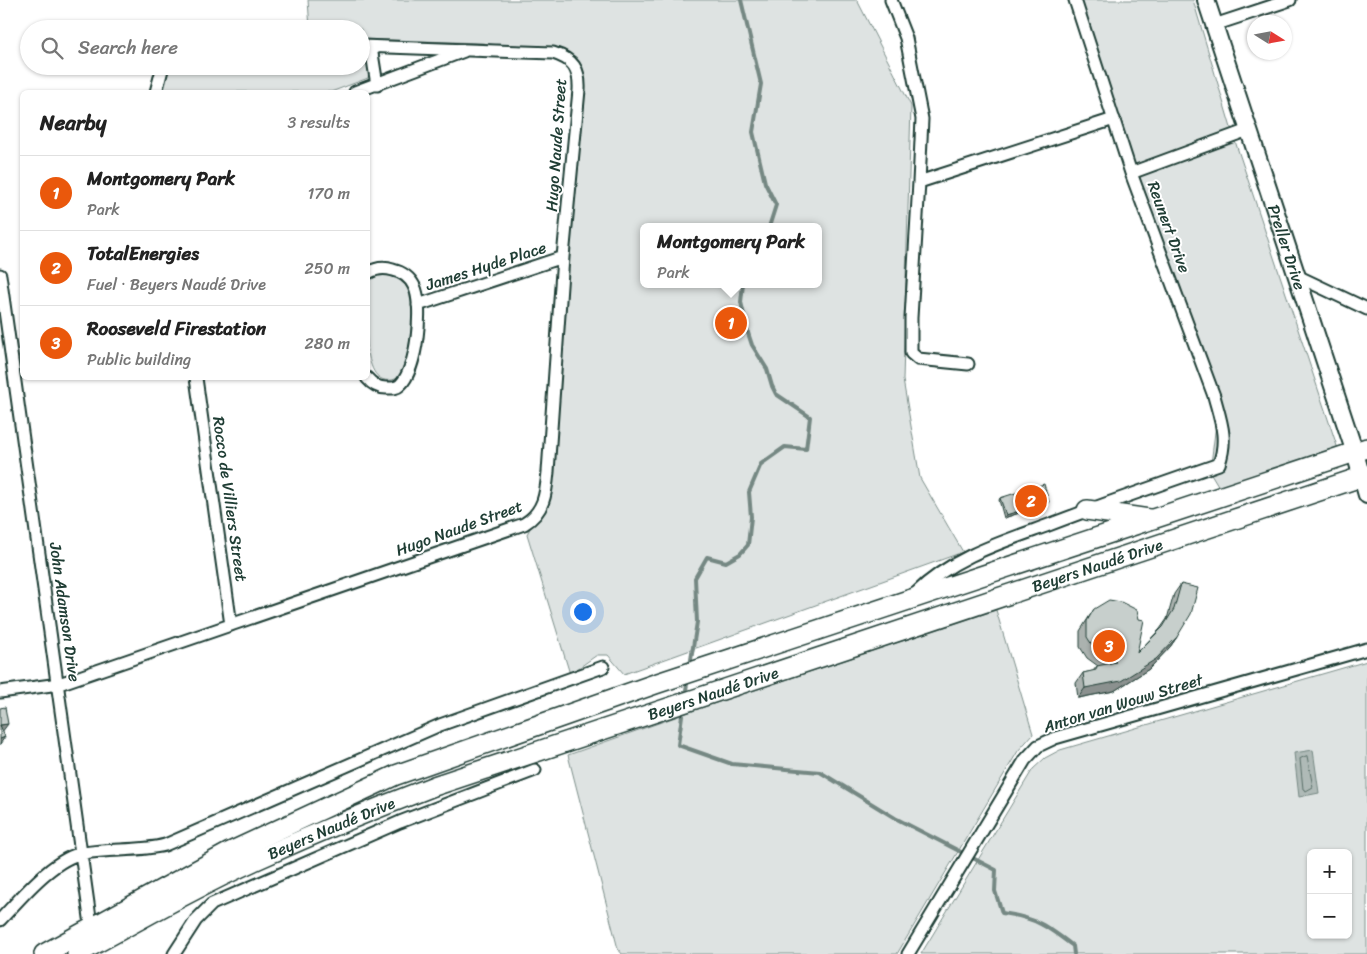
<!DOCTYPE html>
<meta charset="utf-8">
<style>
body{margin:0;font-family:Sriracha,sans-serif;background:#f2f2f2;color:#222}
.controls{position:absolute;right:15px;bottom:15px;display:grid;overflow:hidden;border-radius:8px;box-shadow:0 1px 4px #0004}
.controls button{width:45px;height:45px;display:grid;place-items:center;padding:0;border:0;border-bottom:1px solid #e0e0e0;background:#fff;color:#222;font:25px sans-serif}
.compass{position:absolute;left:1247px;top:15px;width:45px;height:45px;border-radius:50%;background:#fff;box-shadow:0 1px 4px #0004;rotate:101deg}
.you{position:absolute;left:582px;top:611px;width:18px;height:18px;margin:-12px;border:4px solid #fff;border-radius:50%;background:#1a73e8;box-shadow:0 0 0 8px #1a73e833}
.badge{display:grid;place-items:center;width:32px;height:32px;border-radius:50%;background:#ea580c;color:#fff;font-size:16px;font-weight:700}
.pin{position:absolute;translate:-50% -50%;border:2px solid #fff;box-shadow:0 1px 5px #0006}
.popup{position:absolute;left:640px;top:223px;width:182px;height:65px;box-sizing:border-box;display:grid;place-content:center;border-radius:8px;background:#fff;filter:drop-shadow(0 1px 4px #0005);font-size:16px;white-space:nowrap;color:#767676}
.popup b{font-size:19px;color:#222}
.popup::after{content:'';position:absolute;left:50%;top:100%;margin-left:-10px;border:10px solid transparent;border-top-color:#fff}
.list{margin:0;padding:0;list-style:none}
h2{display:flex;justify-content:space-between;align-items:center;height:65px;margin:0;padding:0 20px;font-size:21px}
h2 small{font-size:16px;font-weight:400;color:#767676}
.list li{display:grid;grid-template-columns:32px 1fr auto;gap:15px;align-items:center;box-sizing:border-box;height:75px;padding:0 20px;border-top:1px solid #e0e0e0}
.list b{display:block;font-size:19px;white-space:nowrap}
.list p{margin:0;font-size:16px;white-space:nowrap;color:#767676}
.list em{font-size:16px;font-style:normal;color:#767676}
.icon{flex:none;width:28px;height:28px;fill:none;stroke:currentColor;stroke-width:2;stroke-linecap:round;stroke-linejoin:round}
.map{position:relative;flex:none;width:1367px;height:954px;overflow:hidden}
.search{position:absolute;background:#fff;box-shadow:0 1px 4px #0004;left:20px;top:20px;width:350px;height:55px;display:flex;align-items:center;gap:12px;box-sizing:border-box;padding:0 18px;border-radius:28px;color:#767676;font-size:19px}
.panel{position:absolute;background:#fff;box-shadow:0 1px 4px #0004;left:20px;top:90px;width:350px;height:290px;border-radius:8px}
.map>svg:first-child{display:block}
.green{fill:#dee3e2;stroke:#7e908b;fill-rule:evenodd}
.water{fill:#afbab7;stroke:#758883}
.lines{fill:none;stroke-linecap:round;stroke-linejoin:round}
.shore{stroke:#596f68;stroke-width:1}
.stream{stroke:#758883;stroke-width:4}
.street-casing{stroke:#1f3d34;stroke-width:15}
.secondary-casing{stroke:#1f3d34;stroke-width:20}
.primary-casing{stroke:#1f3d34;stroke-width:22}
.street{stroke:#fff;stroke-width:11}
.secondary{stroke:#fff;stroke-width:16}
.primary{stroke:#fff;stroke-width:19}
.wall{fill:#abb2af;stroke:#1f3d34}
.shaded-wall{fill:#8b918f;stroke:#1f3d34}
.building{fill:#c7cfcc;stroke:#1f3d34}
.labels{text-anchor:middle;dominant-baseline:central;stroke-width:4;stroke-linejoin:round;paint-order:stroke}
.street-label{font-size:16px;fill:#1f3d34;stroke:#fff}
</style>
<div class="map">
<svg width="1367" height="954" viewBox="0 0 1367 954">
<rect width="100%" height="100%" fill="#fff"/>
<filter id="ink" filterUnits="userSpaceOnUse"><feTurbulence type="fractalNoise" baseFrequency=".02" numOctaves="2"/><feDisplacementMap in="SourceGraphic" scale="10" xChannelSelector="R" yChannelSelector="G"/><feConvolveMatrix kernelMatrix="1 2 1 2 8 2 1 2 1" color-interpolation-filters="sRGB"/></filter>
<g filter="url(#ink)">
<path class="green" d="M308,0H857L911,106L903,380L920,478L963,552L624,674L608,655H597L570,674L527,534L548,494L582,87L557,53L482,43L361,39V29H310ZM644,227H818V284H644Z
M1077,0H1193L1234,138L1340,455L1219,487L1210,472L1216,424L1135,169Z
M361,53C372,58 370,68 368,78L331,92H163V84L171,66H361Z
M383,273C393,275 401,277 406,286C418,306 408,356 402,376C355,402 368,304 368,281Z
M996,610L1033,734L1018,751L897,954H622L618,949L568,755L701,708Z
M1367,661V954H921L1033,769L1045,758L1060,750ZM1311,853H1348V935H1311Z"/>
<path class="water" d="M1313,750L1319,793L1299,797L1294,753Z"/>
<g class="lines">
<path class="shore" d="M1307,756L1313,787L1306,791L1303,789L1300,759Z"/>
<path class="stream" d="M741,0L761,84L753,132L765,183L776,205L769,227
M690,666L697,622L695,578L707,557L726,562L740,554L748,545L751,517L749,492L761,464L785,447L806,449L810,417L776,394L772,386L767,369L752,345L748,333L741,302L743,284
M685,696L688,678
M683,708L678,745L732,764L820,772L895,818L996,870L995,891L1002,913C1036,918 1047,926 1073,946L1074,954"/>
<g class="street-casing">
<path id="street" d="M891,0L906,38L922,119L919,182
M1214,25L1290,0
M371,47L377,85
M156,92L163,66
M355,92L464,51
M1131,173L1248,130
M0,275L92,932
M1297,276L1367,309
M418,305L563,257
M968,364L918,359L911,353V318L919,182L1114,119
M196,378L231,625
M367,378C372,384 378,388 386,388C391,388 396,389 400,385C417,370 424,304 414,286C410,278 402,272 393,270C384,267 376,268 368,273
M915,594C951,558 999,543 1046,526C1103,504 1161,484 1219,464C1228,438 1221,422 1214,396L1131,173L1075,0
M0,692L59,684L524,524C544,512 546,494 548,472L563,257L579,90C580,69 573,59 553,53L361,46
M0,920C20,899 54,857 84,853C111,848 138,852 165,845L440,725L603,667
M174,954L196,920L212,904L400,822L535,770
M908,954L1025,760L1038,746L1055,738L1367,649"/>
</g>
<g class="secondary-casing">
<g id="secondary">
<path id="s1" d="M1206,0L1355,453L1367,495"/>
</g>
</g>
<g class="primary-casing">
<g id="primary">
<path d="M1087,510L1149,519"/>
<path d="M44,954L230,852L396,775L655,684L1367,448"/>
<path id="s2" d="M77,954C137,921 196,887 258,859C316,833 374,809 434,786L1367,475"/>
</g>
</g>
<use href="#street" class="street"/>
<use href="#secondary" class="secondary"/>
<use href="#primary" class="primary"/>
</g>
<path class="wall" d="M1000,498L1047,504L1004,518L999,500Z
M1181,584L1177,637L1170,647L1149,669L1114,691L1078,698L1076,683L1083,673L1093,671L1097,666H1098L1087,658L1080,647V631L1094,609L1137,653L1160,629L1167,619L1174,594Z"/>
<path class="shaded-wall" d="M1049,502L1047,504L1004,518L1006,515Z
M1177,637L1170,647L1149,669L1114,691L1078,698L1085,688Z
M8,724L2,732L0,725Z
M5,737L0,744V745V739Z"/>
<path class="building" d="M1044,484L1049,502L1006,515L1000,498Z
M1181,584L1198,588L1191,614L1177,637L1156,659L1121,681L1085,688L1083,673L1096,670L1097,666L1116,662L1094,648L1087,637V621L1094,609L1109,600L1121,602L1137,610L1139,619L1144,620L1137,653L1163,627L1174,609Z
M5,707L8,724L0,725L5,737L0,739V708Z"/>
</g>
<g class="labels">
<g class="street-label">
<text transform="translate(556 145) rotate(-86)">Hugo Naude Street</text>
<text transform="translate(1169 227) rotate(70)">Reunert Drive</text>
<text stroke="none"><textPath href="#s1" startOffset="260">Preller Drive</textPath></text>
<text transform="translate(486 266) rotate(-18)">James Hyde Place</text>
<text transform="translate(230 499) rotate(82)">Rocco de Villiers Street</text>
<text transform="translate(459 528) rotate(-20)">Hugo Naude Street</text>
<text stroke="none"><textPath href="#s2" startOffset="1094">Beyers Naudé Drive</textPath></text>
<text transform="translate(65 612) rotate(82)">John Adamson Drive</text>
<text stroke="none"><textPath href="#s2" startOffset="689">Beyers Naudé Drive</textPath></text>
<text transform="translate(1123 703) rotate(-17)">Anton van Wouw Street</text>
<text stroke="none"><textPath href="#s2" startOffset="284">Beyers Naudé Drive</textPath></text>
</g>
</g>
</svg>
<div class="controls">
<button>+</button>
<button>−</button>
</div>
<svg class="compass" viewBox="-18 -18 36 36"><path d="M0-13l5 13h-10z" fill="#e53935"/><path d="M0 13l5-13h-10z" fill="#767676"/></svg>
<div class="you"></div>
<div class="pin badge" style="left:731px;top:323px">1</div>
<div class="popup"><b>Montgomery Park</b>Park</div>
<div class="pin badge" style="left:1031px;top:501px">2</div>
<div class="pin badge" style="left:1109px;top:646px">3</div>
<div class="search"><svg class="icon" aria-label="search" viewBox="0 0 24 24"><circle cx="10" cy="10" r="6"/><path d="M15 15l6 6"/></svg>Search here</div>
<section class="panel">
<h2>Nearby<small>3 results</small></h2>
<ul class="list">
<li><span class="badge">1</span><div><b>Montgomery Park</b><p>Park</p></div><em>170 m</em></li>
<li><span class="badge">2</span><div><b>TotalEnergies</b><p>Fuel · Beyers Naudé Drive</p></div><em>250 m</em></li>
<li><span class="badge">3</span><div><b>Rooseveld Firestation</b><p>Public building</p></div><em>280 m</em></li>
</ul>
</section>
</div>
